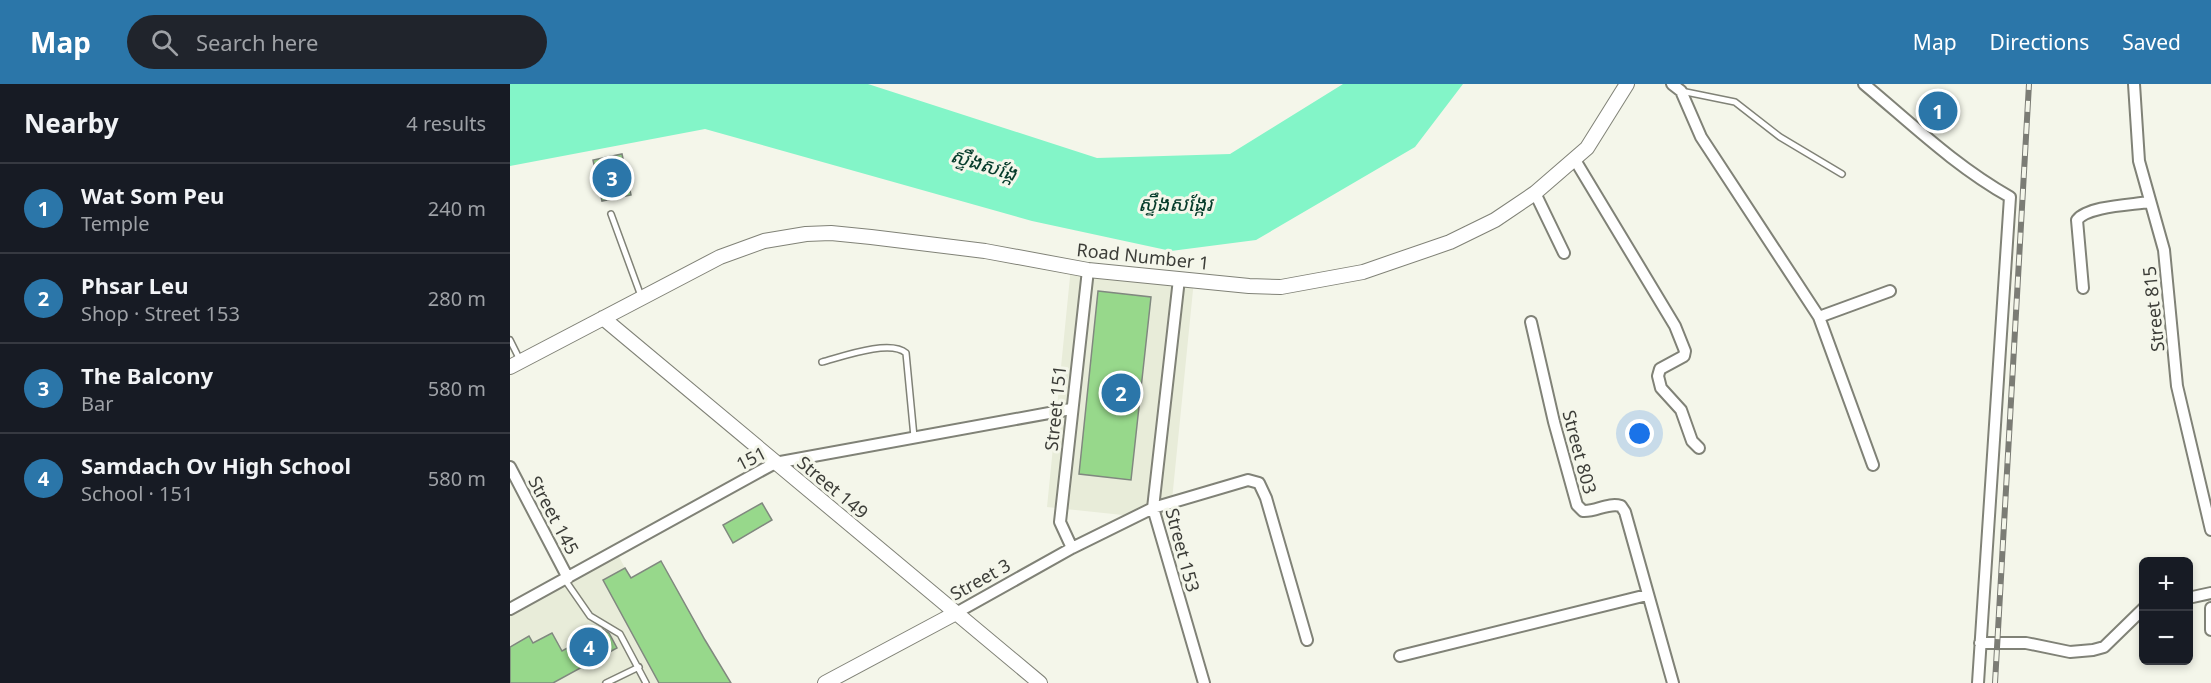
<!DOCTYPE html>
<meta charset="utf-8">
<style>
body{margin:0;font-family:"Noto Sans","Noto Sans Khmer",sans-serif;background:#20242c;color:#f1f3f6}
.controls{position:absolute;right:18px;bottom:18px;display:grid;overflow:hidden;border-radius:9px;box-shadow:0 3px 9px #0003}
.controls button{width:54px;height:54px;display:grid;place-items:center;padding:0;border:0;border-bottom:2px solid #363941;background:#171b24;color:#f1f3f6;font:30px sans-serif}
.you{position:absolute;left:1130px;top:350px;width:21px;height:21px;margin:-15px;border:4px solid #fff;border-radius:50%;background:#1a73e8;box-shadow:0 0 0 9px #1a73e833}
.badge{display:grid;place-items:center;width:39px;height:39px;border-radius:50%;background:#2b76a9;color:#fff;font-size:20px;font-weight:700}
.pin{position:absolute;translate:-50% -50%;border:3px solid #fff;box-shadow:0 2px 6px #0006}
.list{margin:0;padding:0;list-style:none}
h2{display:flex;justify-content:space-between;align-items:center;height:78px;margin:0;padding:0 24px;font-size:26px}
h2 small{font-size:20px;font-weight:400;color:#9ea1a6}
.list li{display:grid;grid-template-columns:39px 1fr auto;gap:18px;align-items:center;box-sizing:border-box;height:90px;padding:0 24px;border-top:2px solid #363941}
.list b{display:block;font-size:22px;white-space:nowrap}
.list p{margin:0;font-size:20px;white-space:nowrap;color:#9ea1a6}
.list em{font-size:20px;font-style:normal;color:#9ea1a6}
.icon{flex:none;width:33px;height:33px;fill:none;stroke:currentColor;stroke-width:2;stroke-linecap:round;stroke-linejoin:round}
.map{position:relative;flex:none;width:1701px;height:599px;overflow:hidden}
header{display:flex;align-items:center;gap:36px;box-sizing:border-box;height:84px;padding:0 30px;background:#2b76a9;color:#fff}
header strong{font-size:28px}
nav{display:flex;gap:33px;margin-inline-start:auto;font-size:21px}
.search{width:420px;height:54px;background:#20242c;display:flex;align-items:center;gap:15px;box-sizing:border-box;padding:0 21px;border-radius:33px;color:#9ea1a6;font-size:22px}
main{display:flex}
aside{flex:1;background:#171b24}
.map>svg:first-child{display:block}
.built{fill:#e8ecd9}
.water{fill:#83f5c8}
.building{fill:#97d88b;stroke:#80887f;stroke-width:1.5}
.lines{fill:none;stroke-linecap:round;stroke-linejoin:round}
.lane-casing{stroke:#808277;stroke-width:8}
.street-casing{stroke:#808277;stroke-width:14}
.secondary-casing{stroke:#808277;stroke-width:16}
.lane{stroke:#fff;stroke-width:5}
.street{stroke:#fff;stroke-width:10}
.secondary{stroke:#fff;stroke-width:14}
.rail-casing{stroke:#7b7c75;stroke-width:6}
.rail{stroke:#f4f6ea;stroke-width:4;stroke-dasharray:11;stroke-linecap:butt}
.labels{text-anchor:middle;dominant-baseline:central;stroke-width:6;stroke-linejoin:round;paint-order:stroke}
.street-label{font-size:18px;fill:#3c3d38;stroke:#f4f6ea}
.water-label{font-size:20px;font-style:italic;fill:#053b2a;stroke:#f4f6ea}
</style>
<header>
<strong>Map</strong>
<div class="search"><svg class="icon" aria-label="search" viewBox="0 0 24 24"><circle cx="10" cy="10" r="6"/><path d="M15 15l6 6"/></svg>Search here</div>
<nav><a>Map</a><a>Directions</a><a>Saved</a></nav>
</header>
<main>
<aside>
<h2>Nearby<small>4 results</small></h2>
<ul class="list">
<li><span class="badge">1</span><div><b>Wat Som Peu</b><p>Temple</p></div><em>240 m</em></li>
<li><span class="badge">2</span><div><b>Phsar Leu</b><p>Shop · Street 153</p></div><em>280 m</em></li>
<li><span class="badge">3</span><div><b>The Balcony</b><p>Bar</p></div><em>580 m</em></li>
<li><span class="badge">4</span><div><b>Samdach Ov High School</b><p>School · 151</p></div><em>580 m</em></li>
</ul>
</aside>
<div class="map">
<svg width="1701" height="599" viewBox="0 0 1701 599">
<rect width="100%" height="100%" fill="#f4f6ea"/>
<path class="built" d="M561,183L684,196L660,436L537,423Z
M107,469L176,599H0V527Z"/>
<path class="water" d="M0,0H358L587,74L720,70L833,0H953L905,63L746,156L661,167L522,137L195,45L0,82Z"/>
<path class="building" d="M112,70L121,111L92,117L83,76Z
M588,207L641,213L621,396L569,390Z
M252,419L262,436L223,459L213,441Z
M151,477L195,556L221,599H149L93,496L115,484L121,494Z
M92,545L99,549L107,564L43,599H0V563L19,552L23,559L42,549L52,567Z"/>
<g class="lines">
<g class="lane-casing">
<path id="lane" d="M1171,7L1225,18L1270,53L1332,90
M101,130L131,212
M0,256L10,276
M312,278C331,273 380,255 396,269L404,353
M55,496L80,532L110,550L136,599
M96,599L129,583"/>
</g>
<g class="street-casing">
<path id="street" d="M1162,0L1171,7L1191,53L1309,233L1363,381
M1354,0C1402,40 1445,82 1500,113L1468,599
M1624,0L1629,77L1654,166L1667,302L1701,446
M1065,76L1165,242L1175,267L1174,272L1150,285L1148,292L1151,304L1171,326L1182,357L1189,364
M1025,109L1054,169
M669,195L643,424L694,599
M1573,204L1567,136C1578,122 1621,121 1639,118
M1309,233L1380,207
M1021,238L1044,338L1067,421L1073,427C1086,428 1098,418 1111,422L1115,428L1163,599
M0,383L58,494
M562,464L550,438L578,186
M1678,514L1701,509
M1701,524V546
M0,525L265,379L561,325
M446,529L562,464L643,424L738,396L749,399L756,414L797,556
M1470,559H1516L1560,568L1583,566L1594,563L1634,524
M890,572L1137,511"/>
</g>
<g class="secondary-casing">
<path id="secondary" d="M93,234L530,599
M0,283L210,173L254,157L296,150L321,149L361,153L475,167L578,186L739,202L771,203L853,188L940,158L985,136L1025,109L1077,64L1117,0
M315,599L446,529"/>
</g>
<use href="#lane" class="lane"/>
<use href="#street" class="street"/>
<use href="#secondary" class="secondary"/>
<g class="rail-casing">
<path id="rail" d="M1485,599L1519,0"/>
</g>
<use href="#rail" class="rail"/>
</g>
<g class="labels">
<g class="street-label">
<text transform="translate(633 172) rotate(6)">Road Number 1</text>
<text transform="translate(1643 225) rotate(-96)">Street 815</text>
<text transform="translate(545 324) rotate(-84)">Street 151</text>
<text transform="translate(1070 368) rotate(75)">Street 803</text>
<text transform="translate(241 374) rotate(-27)">151</text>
<text transform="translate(323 403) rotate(40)">Street 149</text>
<text transform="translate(44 431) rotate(62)">Street 145</text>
<text transform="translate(673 466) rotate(75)">Street 153</text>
<text transform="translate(470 495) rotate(-29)">Street 3</text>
</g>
<g class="water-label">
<text transform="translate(474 80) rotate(17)">ស្ទឹងសង្កែ</text>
<text x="665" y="119">ស្ទឹងសង្កែរ</text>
</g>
</g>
</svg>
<div class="controls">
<button>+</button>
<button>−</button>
</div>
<div class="you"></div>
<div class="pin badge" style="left:1428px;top:27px">1</div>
<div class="pin badge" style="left:611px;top:309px">2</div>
<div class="pin badge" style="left:102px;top:94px">3</div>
<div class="pin badge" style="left:79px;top:563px">4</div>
</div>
</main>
